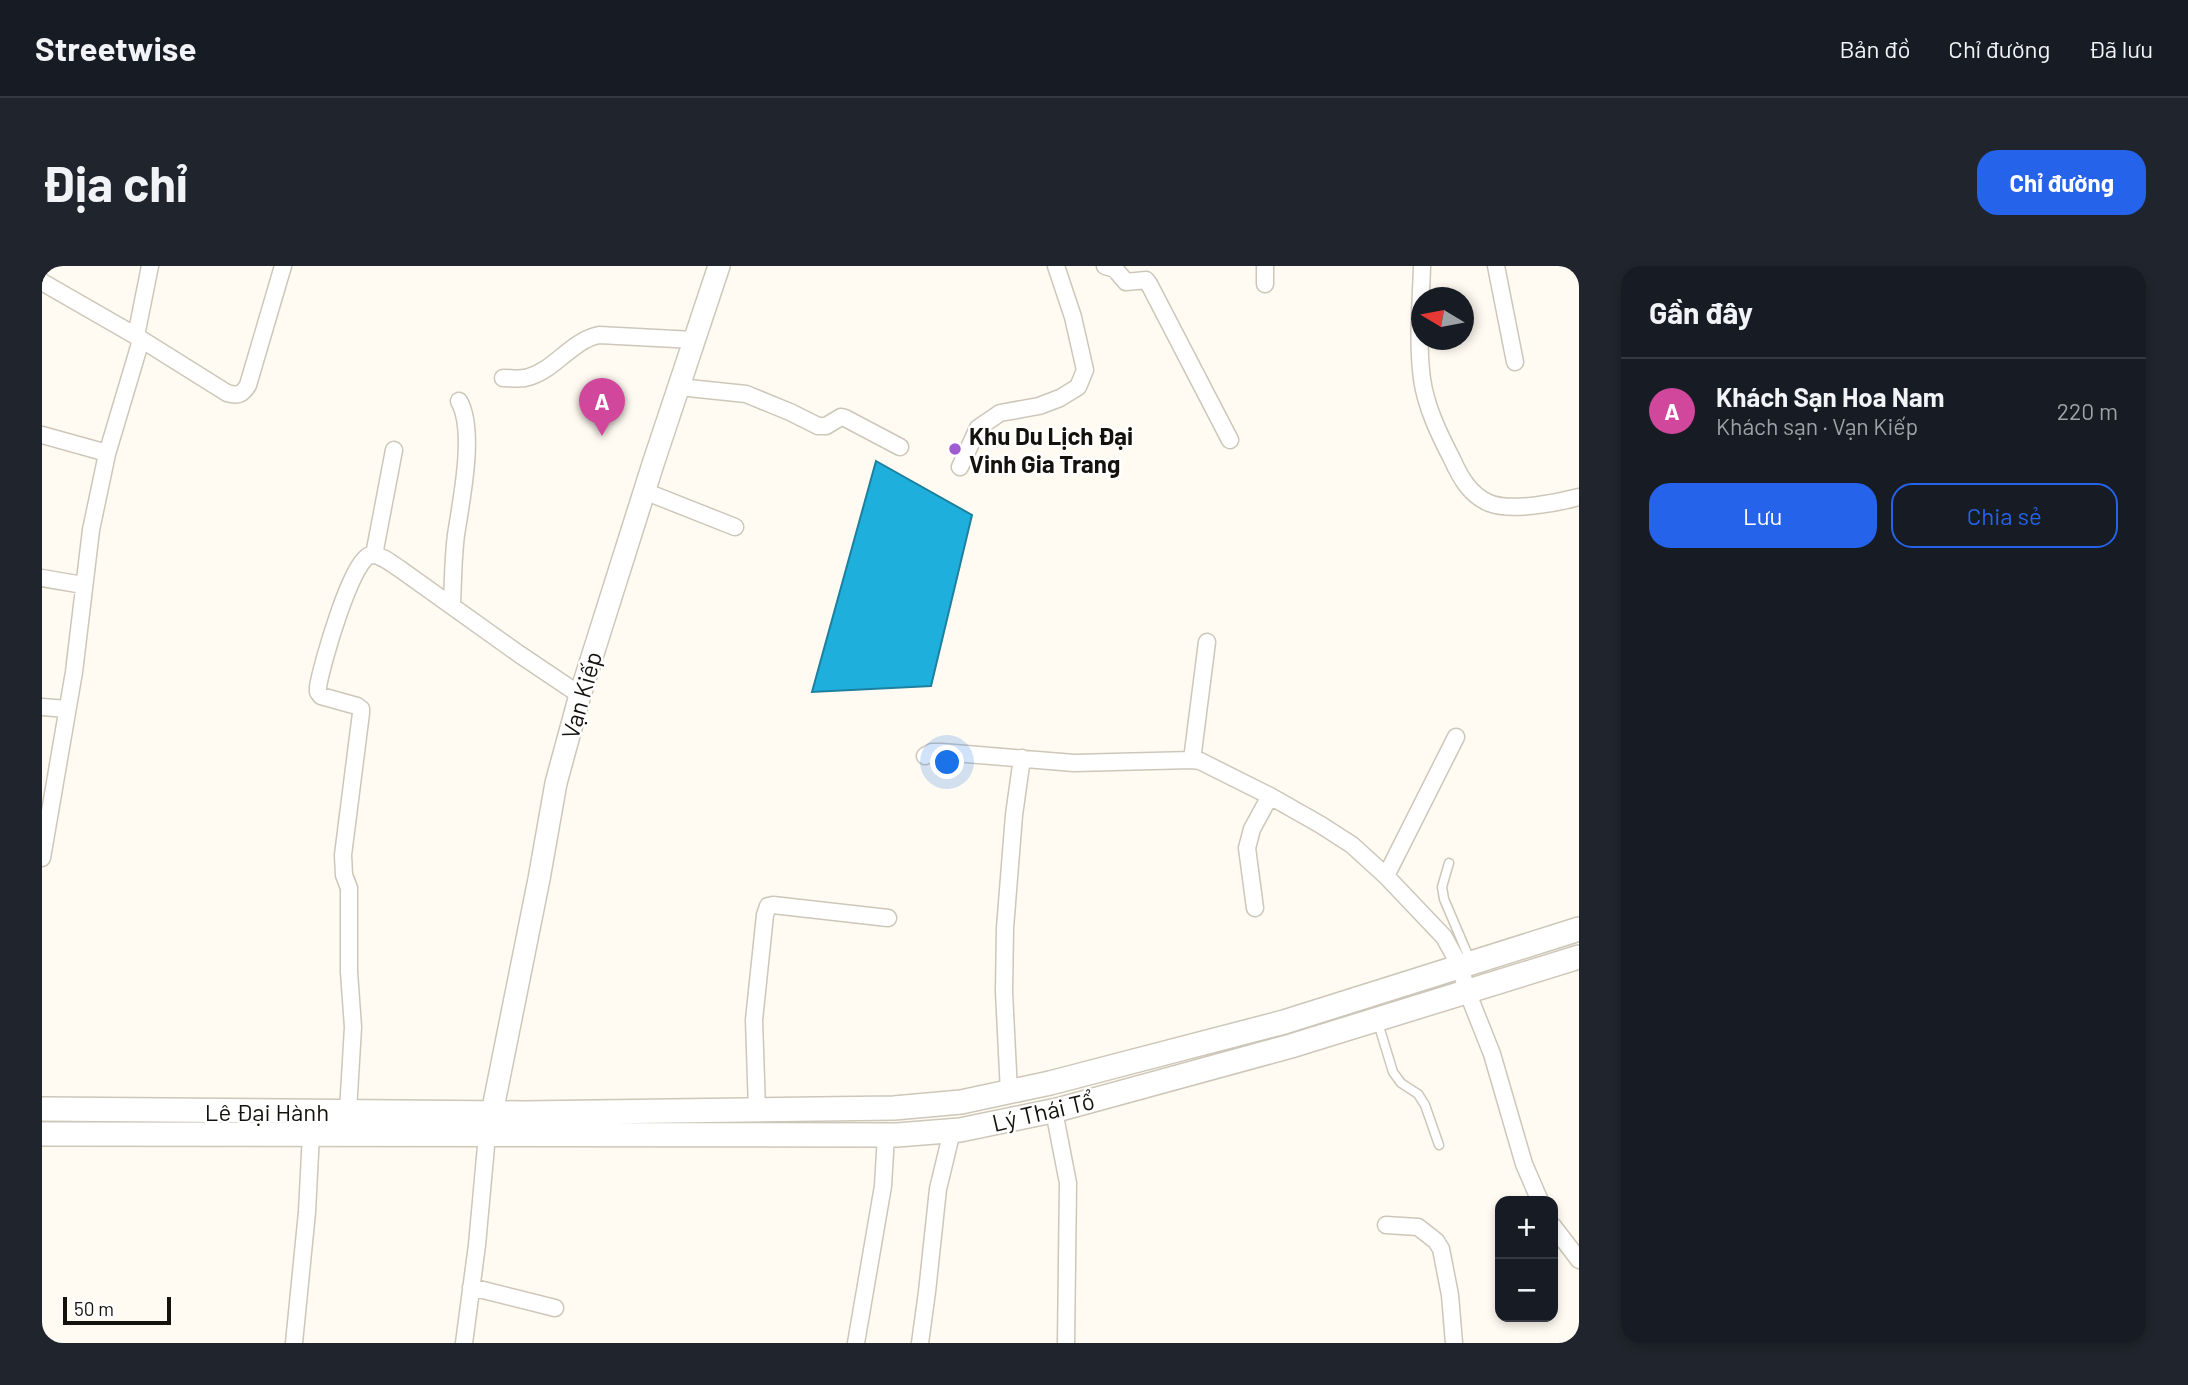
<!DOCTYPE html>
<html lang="vi">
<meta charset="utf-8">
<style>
body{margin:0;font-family:Barlow,sans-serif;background:#20242c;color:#f1f3f6}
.controls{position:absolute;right:21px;bottom:21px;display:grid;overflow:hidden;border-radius:14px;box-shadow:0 4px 10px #0003}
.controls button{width:63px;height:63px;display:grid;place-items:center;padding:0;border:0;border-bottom:2px solid #363941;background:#171b24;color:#f1f3f6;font:35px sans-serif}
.compass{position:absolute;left:1369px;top:21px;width:63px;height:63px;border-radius:50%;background:#171b24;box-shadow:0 4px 10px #0003;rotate:280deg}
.scale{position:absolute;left:21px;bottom:18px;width:108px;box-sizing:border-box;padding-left:7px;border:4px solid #14120d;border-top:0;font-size:19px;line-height:24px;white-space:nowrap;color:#14120d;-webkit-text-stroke:5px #fff;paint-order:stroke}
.you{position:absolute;left:906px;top:497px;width:24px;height:24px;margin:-18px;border:5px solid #fff;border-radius:50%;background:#1a73e8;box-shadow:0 0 0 10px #1a73e833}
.badge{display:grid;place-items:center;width:46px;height:46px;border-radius:50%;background:#2563eb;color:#fff;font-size:23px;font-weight:700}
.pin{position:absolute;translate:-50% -58px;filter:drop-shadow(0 2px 4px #0008)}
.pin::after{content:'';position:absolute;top:37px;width:24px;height:21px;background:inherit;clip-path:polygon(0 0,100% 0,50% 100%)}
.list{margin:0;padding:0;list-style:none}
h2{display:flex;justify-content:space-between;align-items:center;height:91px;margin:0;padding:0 28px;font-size:30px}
h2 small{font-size:23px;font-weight:400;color:#9ea1a6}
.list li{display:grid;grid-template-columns:46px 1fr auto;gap:21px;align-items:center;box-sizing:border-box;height:105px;padding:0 28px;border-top:2px solid #363941}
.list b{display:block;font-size:26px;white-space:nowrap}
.list p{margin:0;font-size:23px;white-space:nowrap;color:#9ea1a6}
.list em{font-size:23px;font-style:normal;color:#9ea1a6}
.actions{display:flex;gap:14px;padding:21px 28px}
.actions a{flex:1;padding:16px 0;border:2px solid #2563eb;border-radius:21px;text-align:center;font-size:24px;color:#2563eb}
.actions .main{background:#2563eb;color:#fff}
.map{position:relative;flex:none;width:1537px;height:1077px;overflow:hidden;border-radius:21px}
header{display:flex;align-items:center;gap:42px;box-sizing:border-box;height:98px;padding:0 35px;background:#171b24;border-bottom:2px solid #363941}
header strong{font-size:33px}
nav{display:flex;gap:38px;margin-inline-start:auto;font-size:24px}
.intro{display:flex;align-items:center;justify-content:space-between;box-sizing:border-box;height:168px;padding:0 42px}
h1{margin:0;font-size:49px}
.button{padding:18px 32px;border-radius:21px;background:#2563eb;color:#fff;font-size:24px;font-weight:700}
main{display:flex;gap:42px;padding:0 42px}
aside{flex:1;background:#171b24;border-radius:21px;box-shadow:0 4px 10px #0003}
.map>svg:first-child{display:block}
.water{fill:#1fafdc;stroke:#1c809e;stroke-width:2}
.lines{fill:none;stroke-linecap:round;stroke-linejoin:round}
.service-casing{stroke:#cdc7b9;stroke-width:11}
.minor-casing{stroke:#cdc7b9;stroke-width:19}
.tertiary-casing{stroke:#cdc7b9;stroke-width:24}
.secondary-casing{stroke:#cdc7b9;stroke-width:26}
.service{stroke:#fff;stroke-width:8}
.minor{stroke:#fff;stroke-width:16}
.tertiary{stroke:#fff;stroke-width:21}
.secondary{stroke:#fff;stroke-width:23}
.poi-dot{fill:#9f5bd1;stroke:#fff;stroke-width:2.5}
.labels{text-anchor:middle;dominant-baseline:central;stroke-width:5;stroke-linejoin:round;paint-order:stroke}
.poi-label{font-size:24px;font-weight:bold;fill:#14120d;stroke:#fff;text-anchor:start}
.street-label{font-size:24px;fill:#14120d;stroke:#fff}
</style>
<header>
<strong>Streetwise</strong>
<nav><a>Bản đồ</a><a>Chỉ đường</a><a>Đã lưu</a></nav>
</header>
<div class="intro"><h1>Địa chỉ</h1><a class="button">Chỉ đường</a></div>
<main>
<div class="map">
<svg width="1537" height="1077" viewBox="0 0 1537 1077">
<rect width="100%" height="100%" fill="#fffbf2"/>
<path class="water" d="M834,195L930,249L889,420L770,426Z"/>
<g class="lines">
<g class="service-casing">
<path id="service" d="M1407,597L1400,621L1402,633L1428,694
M1336,757L1351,806L1359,817L1376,828L1383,839L1397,879"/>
</g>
<g class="minor-casing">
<path id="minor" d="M1063,0L1073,3L1084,16L1104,14L1107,18L1188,174
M1380,0C1379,37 1375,75 1380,113C1384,141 1397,168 1410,193C1418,211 1428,229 1447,237C1469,246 1515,237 1537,231
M1454,0L1473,96
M0,16L94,70L185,127C196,130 200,129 206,119L241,0
M1223,18V0
M94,70L108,0
M461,112C468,112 476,113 483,112C512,106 528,75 557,69L652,74
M637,121L704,128L748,146L776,160H784L799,151L803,152L858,181
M0,169L65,187
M918,201L936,162L958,147L997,140L1018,132L1036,121L1043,104L1031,51L1014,0
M602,225L693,261
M332,289L352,184
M0,312L41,319
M410,339C411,316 411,292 414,269C419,235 434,165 417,135
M0,441L25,443
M883,490L890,486H900L1032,497L1150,494L1158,495L1228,530L1279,559L1310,579L1344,610L1402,671L1418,700L1425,725L1450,788L1482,898L1498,935
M1150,494L1165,376
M0,592L32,406L49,264L65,188L99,74
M1344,610L1414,471
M1213,642L1205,582L1210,563L1228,530
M967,826L962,726L963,662L972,549L980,492
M715,844L712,754L723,649L726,640L731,639L846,652
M306,845L311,761L307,706V622L302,609L301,589L319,447V443L315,440L279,430L276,426V421C279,401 310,291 329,289C339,288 350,298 358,303L477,388L538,429
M1012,845L1026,917L1024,1077
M1344,959L1376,961L1394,975L1399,983L1408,1029L1412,1077
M1511,960L1537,994
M429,1021L513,1042
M252,1077L265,946L269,868
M422,1077L435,979L445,869
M814,1077L841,920L844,869
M878,1077L885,1026L896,923L910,865"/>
</g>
<g class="tertiary-casing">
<path id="tertiary" d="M447,862L497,613L514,517L538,429L611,198L677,0"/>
</g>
<g class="secondary-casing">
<path id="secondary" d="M0,843L482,847L852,842L919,836L1008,817L1242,756L1537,663
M0,868L855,869L918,864L1015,844L1249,780L1537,691"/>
</g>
<use href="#service" class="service"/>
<use href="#minor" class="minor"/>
<use href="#tertiary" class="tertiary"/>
<use href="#secondary" class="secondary"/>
</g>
<circle class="poi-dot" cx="913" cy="183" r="7"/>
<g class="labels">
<g class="poi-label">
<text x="927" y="169">Khu Du Lịch Đại<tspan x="927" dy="28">Vinh Gia Trang</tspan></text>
</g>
<g class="street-label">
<text transform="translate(539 429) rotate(-74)">Vạn Kiếp</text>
<text x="225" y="845">Lê Đại Hành</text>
<text transform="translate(1001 845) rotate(-13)">Lý Thái Tổ</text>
</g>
</g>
</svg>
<div class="controls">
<button>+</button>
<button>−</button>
</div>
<svg class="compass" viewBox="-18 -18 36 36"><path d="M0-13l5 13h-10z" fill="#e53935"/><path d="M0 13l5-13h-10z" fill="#9ea1a6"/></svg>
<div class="scale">50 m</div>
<div class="you"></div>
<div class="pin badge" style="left:560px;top:170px;background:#d1479c">A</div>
</div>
<aside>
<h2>Gần đây<small></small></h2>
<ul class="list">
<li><span class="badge" style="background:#d1479c">A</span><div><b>Khách Sạn Hoa Nam</b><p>Khách sạn · Vạn Kiếp</p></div><em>220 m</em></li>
</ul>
<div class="actions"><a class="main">Lưu</a><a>Chia sẻ</a></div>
</aside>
</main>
